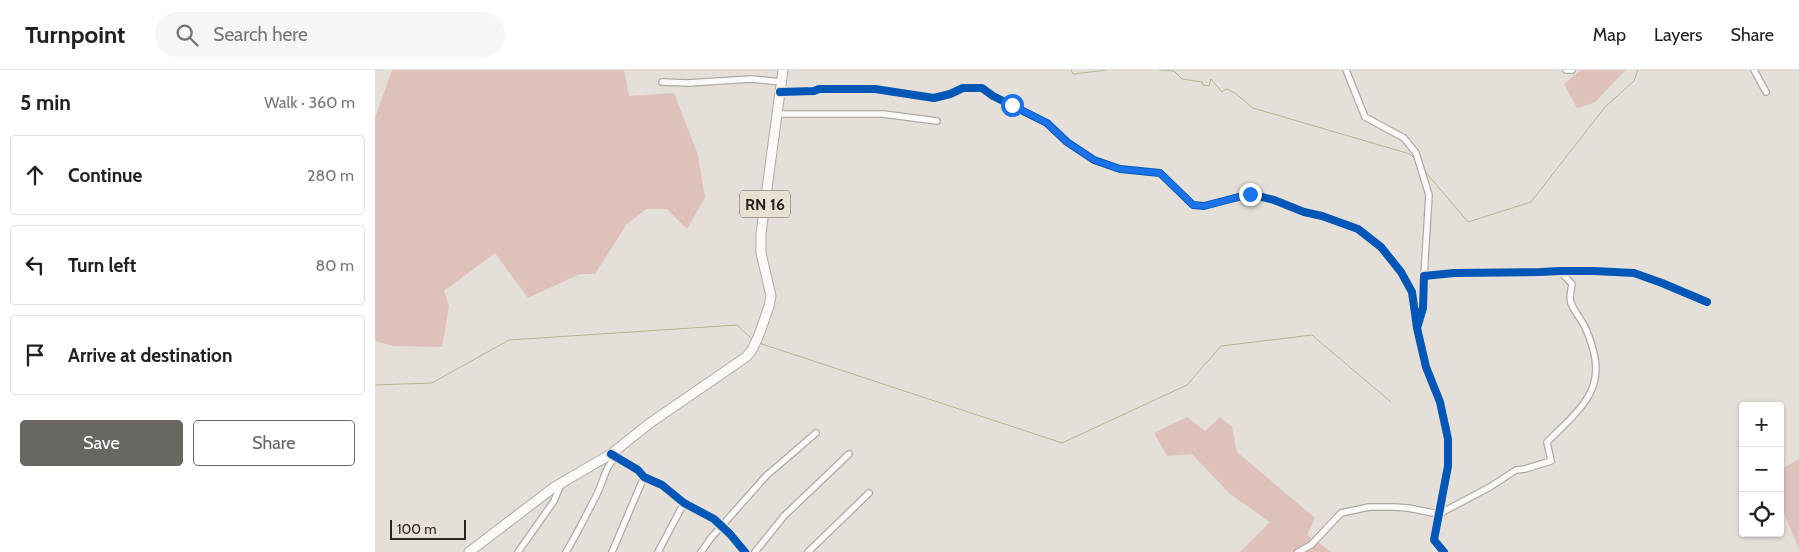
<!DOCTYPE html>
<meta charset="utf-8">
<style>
body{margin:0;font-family:Cabin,sans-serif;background:#f6f6f6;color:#202124}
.controls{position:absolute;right:15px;bottom:15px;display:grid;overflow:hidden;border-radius:5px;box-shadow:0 1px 4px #0004}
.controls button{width:45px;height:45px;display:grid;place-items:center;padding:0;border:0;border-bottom:1px solid #e0e0e0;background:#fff;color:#202124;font:25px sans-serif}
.scale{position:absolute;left:15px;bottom:12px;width:76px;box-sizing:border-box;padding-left:5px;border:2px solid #282520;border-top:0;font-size:14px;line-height:18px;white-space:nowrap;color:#282520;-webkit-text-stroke:4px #e9e0d4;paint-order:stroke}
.stop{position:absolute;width:15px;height:15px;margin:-11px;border:4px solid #1a73e8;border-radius:50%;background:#fff}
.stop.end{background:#1a73e8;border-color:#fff;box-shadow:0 1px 5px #0008}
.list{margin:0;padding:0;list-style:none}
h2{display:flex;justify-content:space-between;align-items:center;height:65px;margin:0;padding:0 20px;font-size:21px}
h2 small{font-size:16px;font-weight:400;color:#757577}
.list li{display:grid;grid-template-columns:32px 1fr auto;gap:15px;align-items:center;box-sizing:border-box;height:80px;margin:0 10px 10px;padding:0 10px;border:1px solid #e0e0e0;border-radius:5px}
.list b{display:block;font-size:19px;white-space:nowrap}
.list em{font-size:16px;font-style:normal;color:#757577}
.actions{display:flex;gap:10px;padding:15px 20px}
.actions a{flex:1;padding:11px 0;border:1px solid #6a6661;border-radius:5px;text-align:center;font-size:18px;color:#6a6661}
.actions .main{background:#6a6661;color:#fff}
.icon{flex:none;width:28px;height:28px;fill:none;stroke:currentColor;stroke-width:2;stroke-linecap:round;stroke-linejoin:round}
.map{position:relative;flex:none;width:1424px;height:482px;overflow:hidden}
header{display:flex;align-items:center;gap:30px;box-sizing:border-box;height:70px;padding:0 25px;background:#fff;border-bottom:1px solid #e0e0e0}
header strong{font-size:24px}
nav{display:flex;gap:28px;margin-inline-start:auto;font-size:18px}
.search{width:350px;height:45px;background:#f6f6f6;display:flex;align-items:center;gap:12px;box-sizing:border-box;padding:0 18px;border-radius:28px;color:#757577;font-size:19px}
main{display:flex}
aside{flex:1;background:#fff}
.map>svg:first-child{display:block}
.green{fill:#dec1bb}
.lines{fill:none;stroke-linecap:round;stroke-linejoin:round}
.stream{stroke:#b0b78e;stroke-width:1}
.street-casing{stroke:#aeaaa5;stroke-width:8}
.primary-casing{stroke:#aeaaa5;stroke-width:11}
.street{stroke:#fbfaf9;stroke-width:5.5}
.primary{stroke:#fbfaf9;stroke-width:9}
.cycleway-casing{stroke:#e9e0d4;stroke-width:11}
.cycleway{stroke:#0057b8;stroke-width:8}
.route{stroke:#1a73e8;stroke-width:6}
.labels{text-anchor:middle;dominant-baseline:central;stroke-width:5;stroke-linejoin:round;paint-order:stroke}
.shield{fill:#e9e0d4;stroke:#625d56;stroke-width:1}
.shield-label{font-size:16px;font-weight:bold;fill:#282520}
</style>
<header>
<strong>Turnpoint</strong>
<div class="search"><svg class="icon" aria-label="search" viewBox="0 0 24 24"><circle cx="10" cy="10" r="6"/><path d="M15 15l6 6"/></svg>Search here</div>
<nav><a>Map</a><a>Layers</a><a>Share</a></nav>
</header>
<main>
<aside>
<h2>5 min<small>Walk · 360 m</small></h2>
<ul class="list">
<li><svg class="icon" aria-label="ahead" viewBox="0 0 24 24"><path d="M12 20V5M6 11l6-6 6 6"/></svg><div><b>Continue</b></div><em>280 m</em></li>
<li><svg class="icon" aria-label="left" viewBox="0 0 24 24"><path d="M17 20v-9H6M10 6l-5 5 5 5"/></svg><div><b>Turn left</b></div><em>80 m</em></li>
<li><svg class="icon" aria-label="arrive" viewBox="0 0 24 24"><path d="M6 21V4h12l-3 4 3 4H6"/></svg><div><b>Arrive at destination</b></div></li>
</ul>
<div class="actions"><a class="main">Save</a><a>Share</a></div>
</aside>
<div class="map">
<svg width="1424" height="482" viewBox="0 0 1424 482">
<rect width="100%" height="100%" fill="#e4dfd9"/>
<path class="green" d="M17,0H249L254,26L299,23L323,85L330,128L312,159L292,139H271L251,155L220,204H205L153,228L120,183L69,221L74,236L67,277L19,276L0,271V48Z
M1206,0H1251L1219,33L1202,38L1189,14Z
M812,347L830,361L845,347L857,357L862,382L940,448L932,465L957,482H865L895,452L855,424L817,384L792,386L779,363Z
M1424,389V479L1405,434V400Z"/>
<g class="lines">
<path class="stream" d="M696,0L698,4L732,0
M784,0L799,1L807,9L827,12L828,15L834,16L836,9L847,22L851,19C860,21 870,32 878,38L1035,84L1041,90
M1048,99L1093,152L1156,132L1230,37L1259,11L1263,0
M384,273L687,373L812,315L846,276L937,265L1016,332
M0,315L57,313L134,270L362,255L378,270"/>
<g class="street-casing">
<path id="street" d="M971,0L990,47L1029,68L1041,83L1054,125L1049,206
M1191,0H1197
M1379,0L1391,22
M287,12L313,13L376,9L407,12
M405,22L439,21L444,19H500L559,28L575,24L588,18H607L618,26L672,53L692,72L719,90L745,99L785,103L818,135L829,136L875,124L899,130L929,142L947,146L983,159L1006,177L1026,202L1037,222L1042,258
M402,44H508L562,51
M236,384L263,400L269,407L287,415L309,433L339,449L355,464L370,482
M143,482L179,431L186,414
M191,482C203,462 213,442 223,422C229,409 230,397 241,387
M237,482L269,407
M283,482L309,433
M326,482L336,468L391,406L441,363
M380,482L409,446L474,384
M433,482L494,423
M923,482L936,475L966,443L994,437H1019L1033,438L1064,444L1115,417L1141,400L1150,399L1176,391L1172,372C1212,333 1236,315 1210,257C1206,249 1199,241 1196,233C1194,228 1196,220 1197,214L1185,201
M1069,482L1059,470L1073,396V369L1065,332L1051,297L1042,258L1048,238L1049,206L1079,203L1165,202L1185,201H1219L1259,203L1287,213L1332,232"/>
</g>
<g class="primary-casing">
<path id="primary" d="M94,482L178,418L236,384L275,353L371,287L377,280L384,265L394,236L396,226L386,183V163L408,0"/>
</g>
<use href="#street" class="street"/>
<use href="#primary" class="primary"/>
<g class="cycleway-casing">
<path id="cycleway" d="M405,22L439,21L444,19H500L559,28L575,24L588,18H607L618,26L672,53L692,72L719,90L745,99L785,103L818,135L829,136L875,124L899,130L929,142L947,146L983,159L1006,177L1026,202L1037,222L1042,258
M236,384L263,400L269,407L287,415L309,433L339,449L355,464L370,482
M1069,482L1059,470L1073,396V369L1065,332L1051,297L1042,258L1048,238L1049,206L1079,203L1165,202L1185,201H1219L1259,203L1287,213L1332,232"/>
</g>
<use href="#cycleway" class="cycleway"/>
</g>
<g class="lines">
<path class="route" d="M637,35L672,53L692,72L719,90L745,99L785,103L818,135L829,136L875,124"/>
</g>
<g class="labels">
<rect class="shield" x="365" y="120.5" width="50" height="27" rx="4"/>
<g class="shield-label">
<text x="390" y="134">RN 16</text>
</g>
</g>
</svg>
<div class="controls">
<button>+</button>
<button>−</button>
<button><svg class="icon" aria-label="locate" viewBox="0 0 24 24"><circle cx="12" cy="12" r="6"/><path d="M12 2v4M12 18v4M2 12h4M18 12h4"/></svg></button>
</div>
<div class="scale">100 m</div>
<div class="stop" style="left:637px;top:35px"></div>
<div class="stop end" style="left:875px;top:124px"></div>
</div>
</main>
